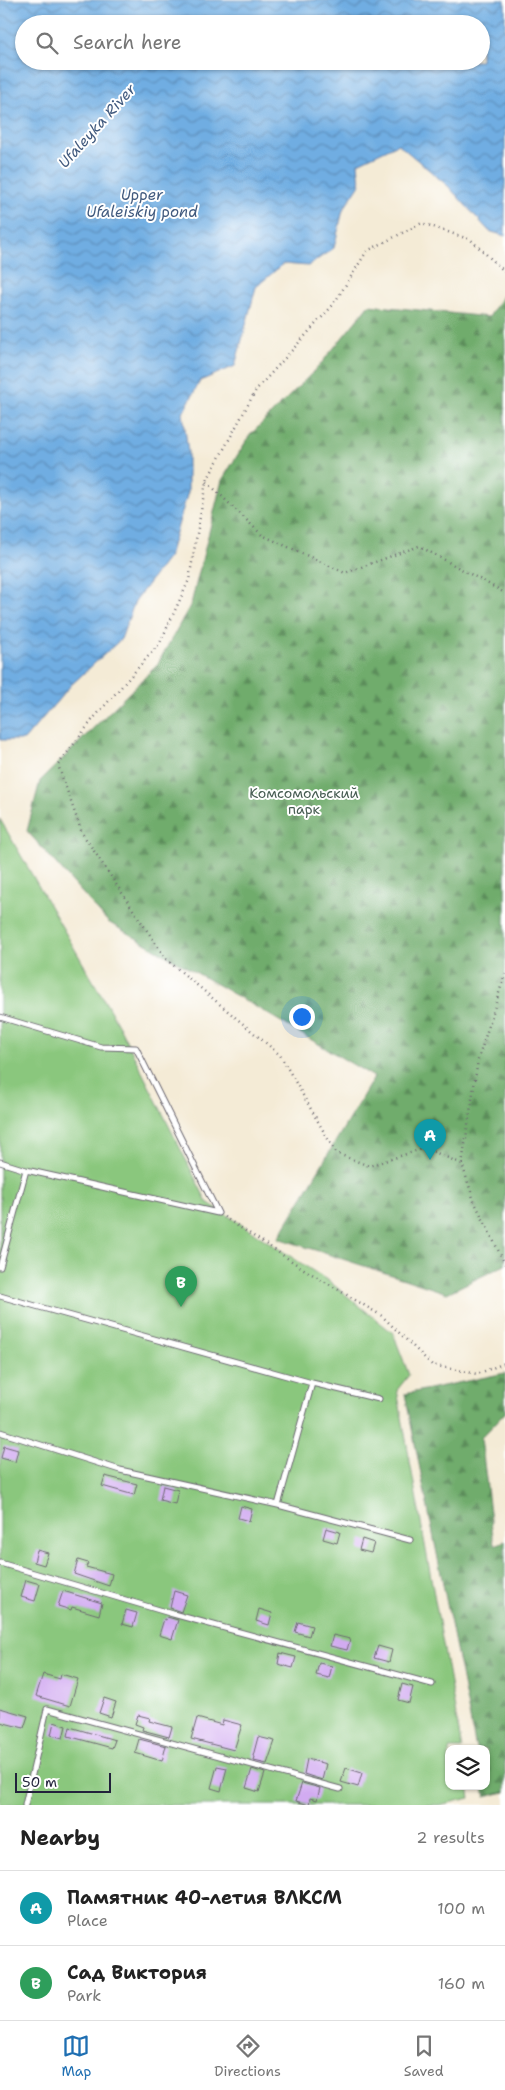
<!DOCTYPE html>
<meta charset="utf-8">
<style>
body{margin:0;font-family:"Shantell Sans",sans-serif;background:#f2f2f2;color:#222}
.controls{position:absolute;right:15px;bottom:15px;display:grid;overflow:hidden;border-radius:10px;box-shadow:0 1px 4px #0004}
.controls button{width:45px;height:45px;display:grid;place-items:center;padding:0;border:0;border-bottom:1px solid #e0e0e0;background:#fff;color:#222;font:25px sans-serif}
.scale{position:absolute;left:15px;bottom:12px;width:96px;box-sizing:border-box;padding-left:5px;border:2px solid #22223b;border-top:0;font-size:14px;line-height:18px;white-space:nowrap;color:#22223b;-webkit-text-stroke:4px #fff;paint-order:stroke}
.you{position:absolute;left:301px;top:1016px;width:18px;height:18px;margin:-12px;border:4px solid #fff;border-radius:50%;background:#1a73e8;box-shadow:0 0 0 8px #1a73e833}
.badge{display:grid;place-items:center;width:32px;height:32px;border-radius:50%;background:#1f6fb2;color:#fff;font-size:16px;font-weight:700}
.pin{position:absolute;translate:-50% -41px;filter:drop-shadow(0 1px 2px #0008)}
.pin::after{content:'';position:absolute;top:26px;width:18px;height:15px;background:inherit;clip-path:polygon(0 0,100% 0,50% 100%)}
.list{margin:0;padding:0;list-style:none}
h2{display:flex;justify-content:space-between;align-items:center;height:65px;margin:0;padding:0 20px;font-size:21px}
h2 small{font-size:16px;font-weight:400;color:#767676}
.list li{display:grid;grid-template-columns:32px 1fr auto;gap:15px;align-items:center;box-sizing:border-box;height:75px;padding:0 20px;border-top:1px solid #e0e0e0}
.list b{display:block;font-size:19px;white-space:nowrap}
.list p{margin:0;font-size:16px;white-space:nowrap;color:#767676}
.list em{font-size:16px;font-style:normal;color:#767676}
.icon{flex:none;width:28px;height:28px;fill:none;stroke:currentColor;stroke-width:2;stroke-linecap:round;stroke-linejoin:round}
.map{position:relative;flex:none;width:505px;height:1805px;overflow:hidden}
.search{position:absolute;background:#fff;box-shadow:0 1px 4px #0004;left:15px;right:15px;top:15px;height:55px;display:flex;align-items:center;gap:12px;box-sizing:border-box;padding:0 18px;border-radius:28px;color:#767676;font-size:19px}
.sheet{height:215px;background:#fff}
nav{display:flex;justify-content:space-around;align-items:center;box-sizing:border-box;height:70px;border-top:1px solid #e0e0e0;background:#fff;font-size:14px;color:#767676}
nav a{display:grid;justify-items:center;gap:2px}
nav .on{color:#1f6fb2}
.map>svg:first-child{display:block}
.forest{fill:url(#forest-firs);stroke:#486754}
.garden{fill:#8ac77d;stroke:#56745c}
.water{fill:url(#water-waves);stroke:#49688e;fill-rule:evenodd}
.building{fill:#d2abf1}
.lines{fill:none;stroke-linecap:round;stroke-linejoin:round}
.service-casing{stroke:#6c6871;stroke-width:7}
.path{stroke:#6c6871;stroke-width:2.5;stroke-dasharray:1 4;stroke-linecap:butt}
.service{stroke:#fff;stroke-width:5}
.labels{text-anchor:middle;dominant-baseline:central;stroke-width:4;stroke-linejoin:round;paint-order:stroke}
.park-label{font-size:14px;fill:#465c52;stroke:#fff}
.water-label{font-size:15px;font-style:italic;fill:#415a7e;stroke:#fff}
</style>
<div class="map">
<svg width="505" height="1805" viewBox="0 0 505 1805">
<defs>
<pattern id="forest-firs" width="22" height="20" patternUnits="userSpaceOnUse" patternTransform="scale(1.25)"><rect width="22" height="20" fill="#6fac6c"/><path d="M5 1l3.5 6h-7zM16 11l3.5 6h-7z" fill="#5b8c5a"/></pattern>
<pattern id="water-waves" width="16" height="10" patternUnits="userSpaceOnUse" patternTransform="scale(1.25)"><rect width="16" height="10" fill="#70ade2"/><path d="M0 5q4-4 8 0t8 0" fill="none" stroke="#5c8cb8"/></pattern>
</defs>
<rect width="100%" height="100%" fill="#fff"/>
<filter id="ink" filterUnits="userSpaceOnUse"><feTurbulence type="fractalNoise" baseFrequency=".02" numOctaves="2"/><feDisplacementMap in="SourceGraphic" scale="10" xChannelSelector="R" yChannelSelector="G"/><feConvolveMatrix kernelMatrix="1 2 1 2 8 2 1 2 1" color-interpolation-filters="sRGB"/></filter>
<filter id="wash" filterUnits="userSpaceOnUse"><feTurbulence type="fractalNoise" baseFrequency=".0096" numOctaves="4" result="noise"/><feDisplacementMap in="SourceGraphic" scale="20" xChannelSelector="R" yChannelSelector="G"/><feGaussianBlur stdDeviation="1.12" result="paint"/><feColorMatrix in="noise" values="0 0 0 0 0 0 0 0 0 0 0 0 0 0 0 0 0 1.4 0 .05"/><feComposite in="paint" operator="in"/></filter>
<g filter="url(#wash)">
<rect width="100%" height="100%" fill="#f4ebd6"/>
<path class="forest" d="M505,292V1265L447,1293L278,1238L374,1077L256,1007L108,922L27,831L40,781L157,665L191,604L222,480L250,435L319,366L369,305L489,317Z
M505,1373V1413L481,1438L494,1545L505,1541V1792L485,1797L483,1786H486V1749H476L405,1394Z"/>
<path class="garden" d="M0,819L119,1026L207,1202L330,1282L393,1333L409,1375L397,1390L462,1749H449V1786H468L470,1798L439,1805H0Z"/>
<path class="water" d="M0,0H505V236L489,231L448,186L398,144L358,163L360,184L343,210L334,248L308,266L283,264L256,287L235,366L200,381L183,413L188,452V492L169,556L135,601L121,639L71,685L24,740H0ZM24,24H481V61H24Z"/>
<g id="blocks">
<path class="building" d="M4,1446L18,1450L15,1462L1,1458Z
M105,1476L137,1484L134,1495L102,1486Z
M163,1486L178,1490L175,1504L160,1500Z
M241,1506L252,1509L249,1521L238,1518Z
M326,1528L340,1532L337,1543L323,1539Z
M362,1539L374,1543L371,1553L359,1550Z
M37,1550L48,1553L44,1565L34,1562Z
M78,1560L88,1563L86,1567L112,1574L109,1586L74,1574Z
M26,1580L40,1584L35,1601L21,1597Z
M63,1591L102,1603L99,1615L72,1607L71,1610L58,1606Z
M174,1591L187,1595L181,1612L170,1608Z
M259,1609L272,1613L269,1625L256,1621Z
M126,1610L137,1613L133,1627L122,1624Z
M167,1617L178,1620L172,1639L159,1635L164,1619L166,1620Z
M298,1622L312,1626L309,1636L295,1632Z
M333,1635L350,1639L347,1650L330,1646Z
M378,1646L392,1650L389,1662L374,1658Z
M280,1653L296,1657L293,1668L278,1664Z
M319,1663L332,1666L329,1678L316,1675Z
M43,1674L60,1679L61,1674L78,1679L70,1706L36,1696Z
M402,1684L413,1687L409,1703L398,1700Z
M104,1698L116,1702L111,1717L99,1713Z
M0,1708L28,1716L24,1728L0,1722Z
M138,1715L150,1718L149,1721L172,1727L169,1737L142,1730L143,1727L135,1724Z
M197,1718L222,1725L223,1720L242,1725L234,1750L191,1739Z
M54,1722L66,1726L63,1738L51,1735Z
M70,1727L115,1740L112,1748L68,1736Z
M258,1737L275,1741L267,1764L254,1761L255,1757L253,1756Z
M139,1739L166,1746L162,1761L135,1753Z
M307,1759L326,1764L322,1780L304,1774Z
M217,1766L227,1768L221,1791L211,1788Z
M346,1768L362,1773L358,1787L341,1782Z
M252,1769L265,1773L259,1792L246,1788Z
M302,1783L320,1788L317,1800L310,1798L309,1805L296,1801Z"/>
</g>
</g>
<g filter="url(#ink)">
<use href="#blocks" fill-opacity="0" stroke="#6c6871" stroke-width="1"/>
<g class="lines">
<g class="service-casing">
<path id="service" d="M0,1017L101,1047L136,1048L218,1213L26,1170L0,1267
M0,1162L26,1170
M0,1296L312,1383
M0,1432L120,1470L278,1505L410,1540
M278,1505L312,1383L379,1399
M0,1563L173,1614L432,1684
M25,1805L47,1709L340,1789"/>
</g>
<path class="path" d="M505,272L471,240L422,223L367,251L333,305L256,390L206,482L189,580L160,643L93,719L58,765L82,833L166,959L280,1055L336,1153L369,1166L425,1148L462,1164L474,1201L505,1264
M207,482L262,535L345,573L419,546L505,593
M462,1164L478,1060L505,974
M224,1217L307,1271L382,1316L432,1365L477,1374L505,1363"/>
<use href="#service" class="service"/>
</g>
</g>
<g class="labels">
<g class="park-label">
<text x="304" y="793">Комсомольский<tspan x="304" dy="16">парк</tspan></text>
</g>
<g class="water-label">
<text transform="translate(97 126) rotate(-48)">Ufaleyka River</text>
<text x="142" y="195">Upper<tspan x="142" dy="17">Ufaleiskiy pond</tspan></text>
</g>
</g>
</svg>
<div class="controls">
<button><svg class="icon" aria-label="layers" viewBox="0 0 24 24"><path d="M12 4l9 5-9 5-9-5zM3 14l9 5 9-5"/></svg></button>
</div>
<div class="scale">50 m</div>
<div class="you"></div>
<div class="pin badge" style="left:430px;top:1160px;background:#0f9aa8">A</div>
<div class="pin badge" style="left:181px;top:1307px;background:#2e9e5b">B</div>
<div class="search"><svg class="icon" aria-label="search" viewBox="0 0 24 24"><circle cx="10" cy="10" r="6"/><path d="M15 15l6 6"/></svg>Search here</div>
</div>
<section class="sheet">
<h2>Nearby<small>2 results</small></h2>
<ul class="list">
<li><span class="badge" style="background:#0f9aa8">A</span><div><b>Памятник 40-летия ВЛКСМ</b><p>Place</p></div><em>100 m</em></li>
<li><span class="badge" style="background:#2e9e5b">B</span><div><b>Сад Виктория</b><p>Park</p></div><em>160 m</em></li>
</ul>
</section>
<nav>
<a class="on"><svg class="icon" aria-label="map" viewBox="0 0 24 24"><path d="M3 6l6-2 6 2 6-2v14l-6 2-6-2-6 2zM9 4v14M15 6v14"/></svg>Map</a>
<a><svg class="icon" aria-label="directions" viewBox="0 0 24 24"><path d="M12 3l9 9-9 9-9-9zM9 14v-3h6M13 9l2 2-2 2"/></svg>Directions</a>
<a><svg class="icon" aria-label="saved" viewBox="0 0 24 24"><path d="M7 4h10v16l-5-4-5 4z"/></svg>Saved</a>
</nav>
